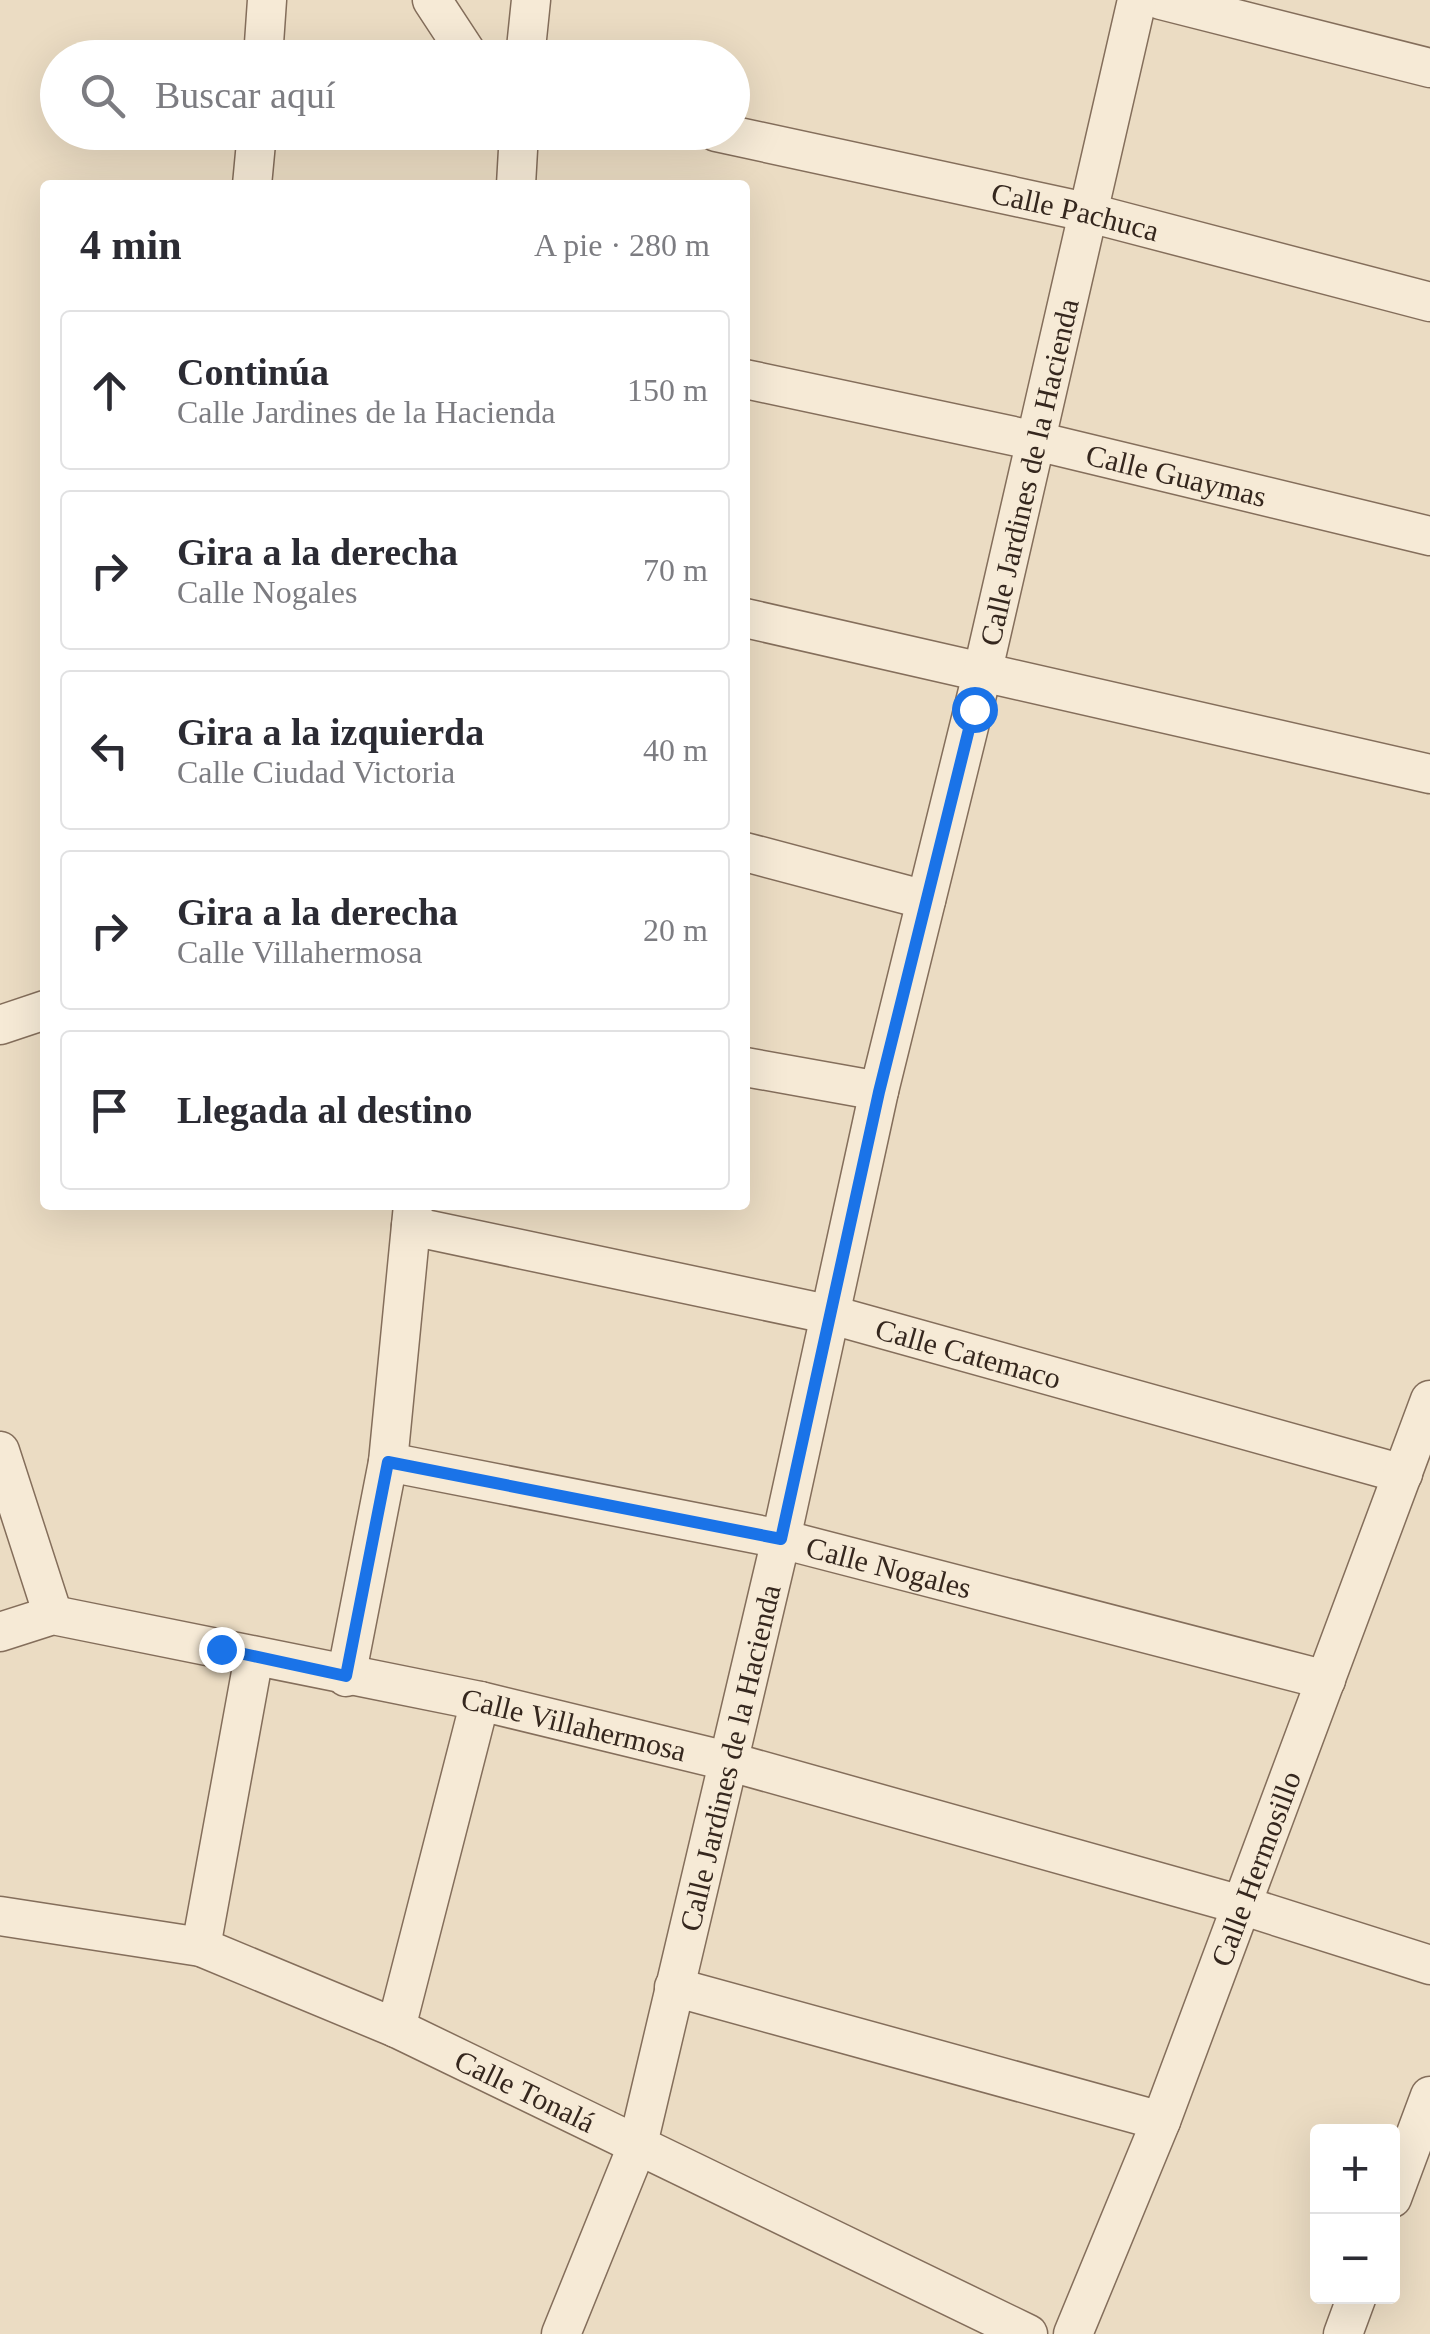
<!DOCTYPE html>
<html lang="es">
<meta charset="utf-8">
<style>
body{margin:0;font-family:Georgia,serif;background:#f7f7f7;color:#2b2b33}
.controls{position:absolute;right:30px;bottom:30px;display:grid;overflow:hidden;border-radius:10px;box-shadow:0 10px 40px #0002}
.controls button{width:90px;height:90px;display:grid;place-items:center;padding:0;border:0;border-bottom:2px solid #e1e1e2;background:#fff;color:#2b2b33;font:50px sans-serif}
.stop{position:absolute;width:30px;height:30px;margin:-22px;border:8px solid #1a73e8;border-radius:50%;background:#fff}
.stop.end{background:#1a73e8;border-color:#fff;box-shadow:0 2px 10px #0008}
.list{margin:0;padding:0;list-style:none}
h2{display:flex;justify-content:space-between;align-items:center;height:130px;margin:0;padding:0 40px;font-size:42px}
h2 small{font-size:32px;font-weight:400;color:#7c7c81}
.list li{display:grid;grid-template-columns:65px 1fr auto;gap:30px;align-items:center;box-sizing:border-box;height:160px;margin:0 20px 20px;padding:0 20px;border:2px solid #e1e1e2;border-radius:10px}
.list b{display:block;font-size:38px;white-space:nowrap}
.list p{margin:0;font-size:32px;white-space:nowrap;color:#7c7c81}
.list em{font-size:32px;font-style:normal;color:#7c7c81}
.icon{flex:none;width:55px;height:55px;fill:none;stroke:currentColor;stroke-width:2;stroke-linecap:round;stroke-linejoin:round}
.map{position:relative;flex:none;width:1430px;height:2334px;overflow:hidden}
.search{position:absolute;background:#fff;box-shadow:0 10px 40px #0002;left:40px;top:40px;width:710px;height:110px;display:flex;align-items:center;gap:25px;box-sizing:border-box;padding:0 35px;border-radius:55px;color:#7c7c81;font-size:38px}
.panel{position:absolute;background:#fff;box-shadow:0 10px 40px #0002;left:40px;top:180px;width:710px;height:1030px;border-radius:10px}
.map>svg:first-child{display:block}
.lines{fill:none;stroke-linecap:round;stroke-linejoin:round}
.street-casing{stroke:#846e5b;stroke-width:41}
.street{stroke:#f6ead6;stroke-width:38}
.route{stroke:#1a73e8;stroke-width:12}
.labels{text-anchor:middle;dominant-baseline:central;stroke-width:8;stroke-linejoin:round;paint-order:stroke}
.street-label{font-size:30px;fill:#35271e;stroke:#f3e7d2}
</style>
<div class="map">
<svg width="1430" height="2334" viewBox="0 0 1430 2334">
<rect width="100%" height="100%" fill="#ebdcc3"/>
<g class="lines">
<g class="street-casing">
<g id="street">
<path d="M432,0L470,58"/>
<path d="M1161,0L1430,68"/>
<path d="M263,58L267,0"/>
<path d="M525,58L531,0"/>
<path id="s1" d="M716,132L1086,212L1430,302"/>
<path d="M252,185L257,132"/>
<path d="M516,185L519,132"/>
<path id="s2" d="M745,379L1032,440L1430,536"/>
<path d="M745,618L1430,774"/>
<path d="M745,852L926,900"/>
<path d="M0,1025L45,1010"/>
<path d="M745,1067L879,1091"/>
<path id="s3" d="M411,1226L832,1315L1403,1474"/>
<path d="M0,1451L53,1615"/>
<path id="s4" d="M388,1462L781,1539L1326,1680"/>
<path id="s5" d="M0,1632L53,1615L480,1701L727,1761L1241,1905L1430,1965"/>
<path d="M346,1677L388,1462L413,1205"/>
<path id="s6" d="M0,1916L201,1947L396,2028L1028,2334"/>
<path d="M201,1947L254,1656"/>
<path d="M674,1987L1161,2121"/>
<path d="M396,2028L480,1701"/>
<path d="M1392,2198L1430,2096"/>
<path id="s7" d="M561,2334L638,2144L781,1539L879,1091L983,670L1137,0"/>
<path id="s8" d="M1073,2334L1161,2121L1430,1400"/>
<path d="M1343,2334L1357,2296"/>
</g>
</g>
<use href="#street" class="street"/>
</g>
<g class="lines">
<path class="route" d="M221,1649L346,1676L388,1462L781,1539L879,1092L974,709"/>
</g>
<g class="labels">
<g class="street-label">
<text stroke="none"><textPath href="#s1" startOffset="368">Calle Pachuca</textPath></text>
<text stroke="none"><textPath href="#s7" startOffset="1922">Calle Jardines de la Hacienda</textPath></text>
<text stroke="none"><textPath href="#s2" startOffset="442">Calle Guaymas</textPath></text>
<text stroke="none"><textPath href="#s3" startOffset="572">Calle Catemaco</textPath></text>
<text stroke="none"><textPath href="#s4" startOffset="512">Calle Nogales</textPath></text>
<text stroke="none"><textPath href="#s5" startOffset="588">Calle Villahermosa</textPath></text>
<text stroke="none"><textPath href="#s7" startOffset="602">Calle Jardines de la Hacienda</textPath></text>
<text stroke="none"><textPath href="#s8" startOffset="500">Calle Hermosillo</textPath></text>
<text stroke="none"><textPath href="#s6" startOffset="558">Calle Tonalá</textPath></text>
</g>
</g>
</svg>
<div class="controls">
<button>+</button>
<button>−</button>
</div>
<div class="stop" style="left:974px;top:709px"></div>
<div class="stop end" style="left:221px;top:1649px"></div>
<div class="search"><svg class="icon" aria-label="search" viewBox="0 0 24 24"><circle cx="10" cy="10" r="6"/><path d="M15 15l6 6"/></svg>Buscar aquí</div>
<section class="panel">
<h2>4 min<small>A pie · 280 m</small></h2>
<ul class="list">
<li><svg class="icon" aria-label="ahead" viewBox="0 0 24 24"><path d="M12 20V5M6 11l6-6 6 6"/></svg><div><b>Continúa</b><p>Calle Jardines de la Hacienda</p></div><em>150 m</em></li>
<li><svg class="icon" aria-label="right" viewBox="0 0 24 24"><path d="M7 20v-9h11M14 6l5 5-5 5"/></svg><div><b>Gira a la derecha</b><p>Calle Nogales</p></div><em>70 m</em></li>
<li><svg class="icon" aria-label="left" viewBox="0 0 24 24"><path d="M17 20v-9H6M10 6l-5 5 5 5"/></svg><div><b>Gira a la izquierda</b><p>Calle Ciudad Victoria</p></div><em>40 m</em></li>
<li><svg class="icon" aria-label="right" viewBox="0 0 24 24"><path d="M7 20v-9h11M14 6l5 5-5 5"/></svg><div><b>Gira a la derecha</b><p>Calle Villahermosa</p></div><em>20 m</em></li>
<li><svg class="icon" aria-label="arrive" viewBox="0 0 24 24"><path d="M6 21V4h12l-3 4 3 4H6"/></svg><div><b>Llegada al destino</b></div></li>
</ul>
</section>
</div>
